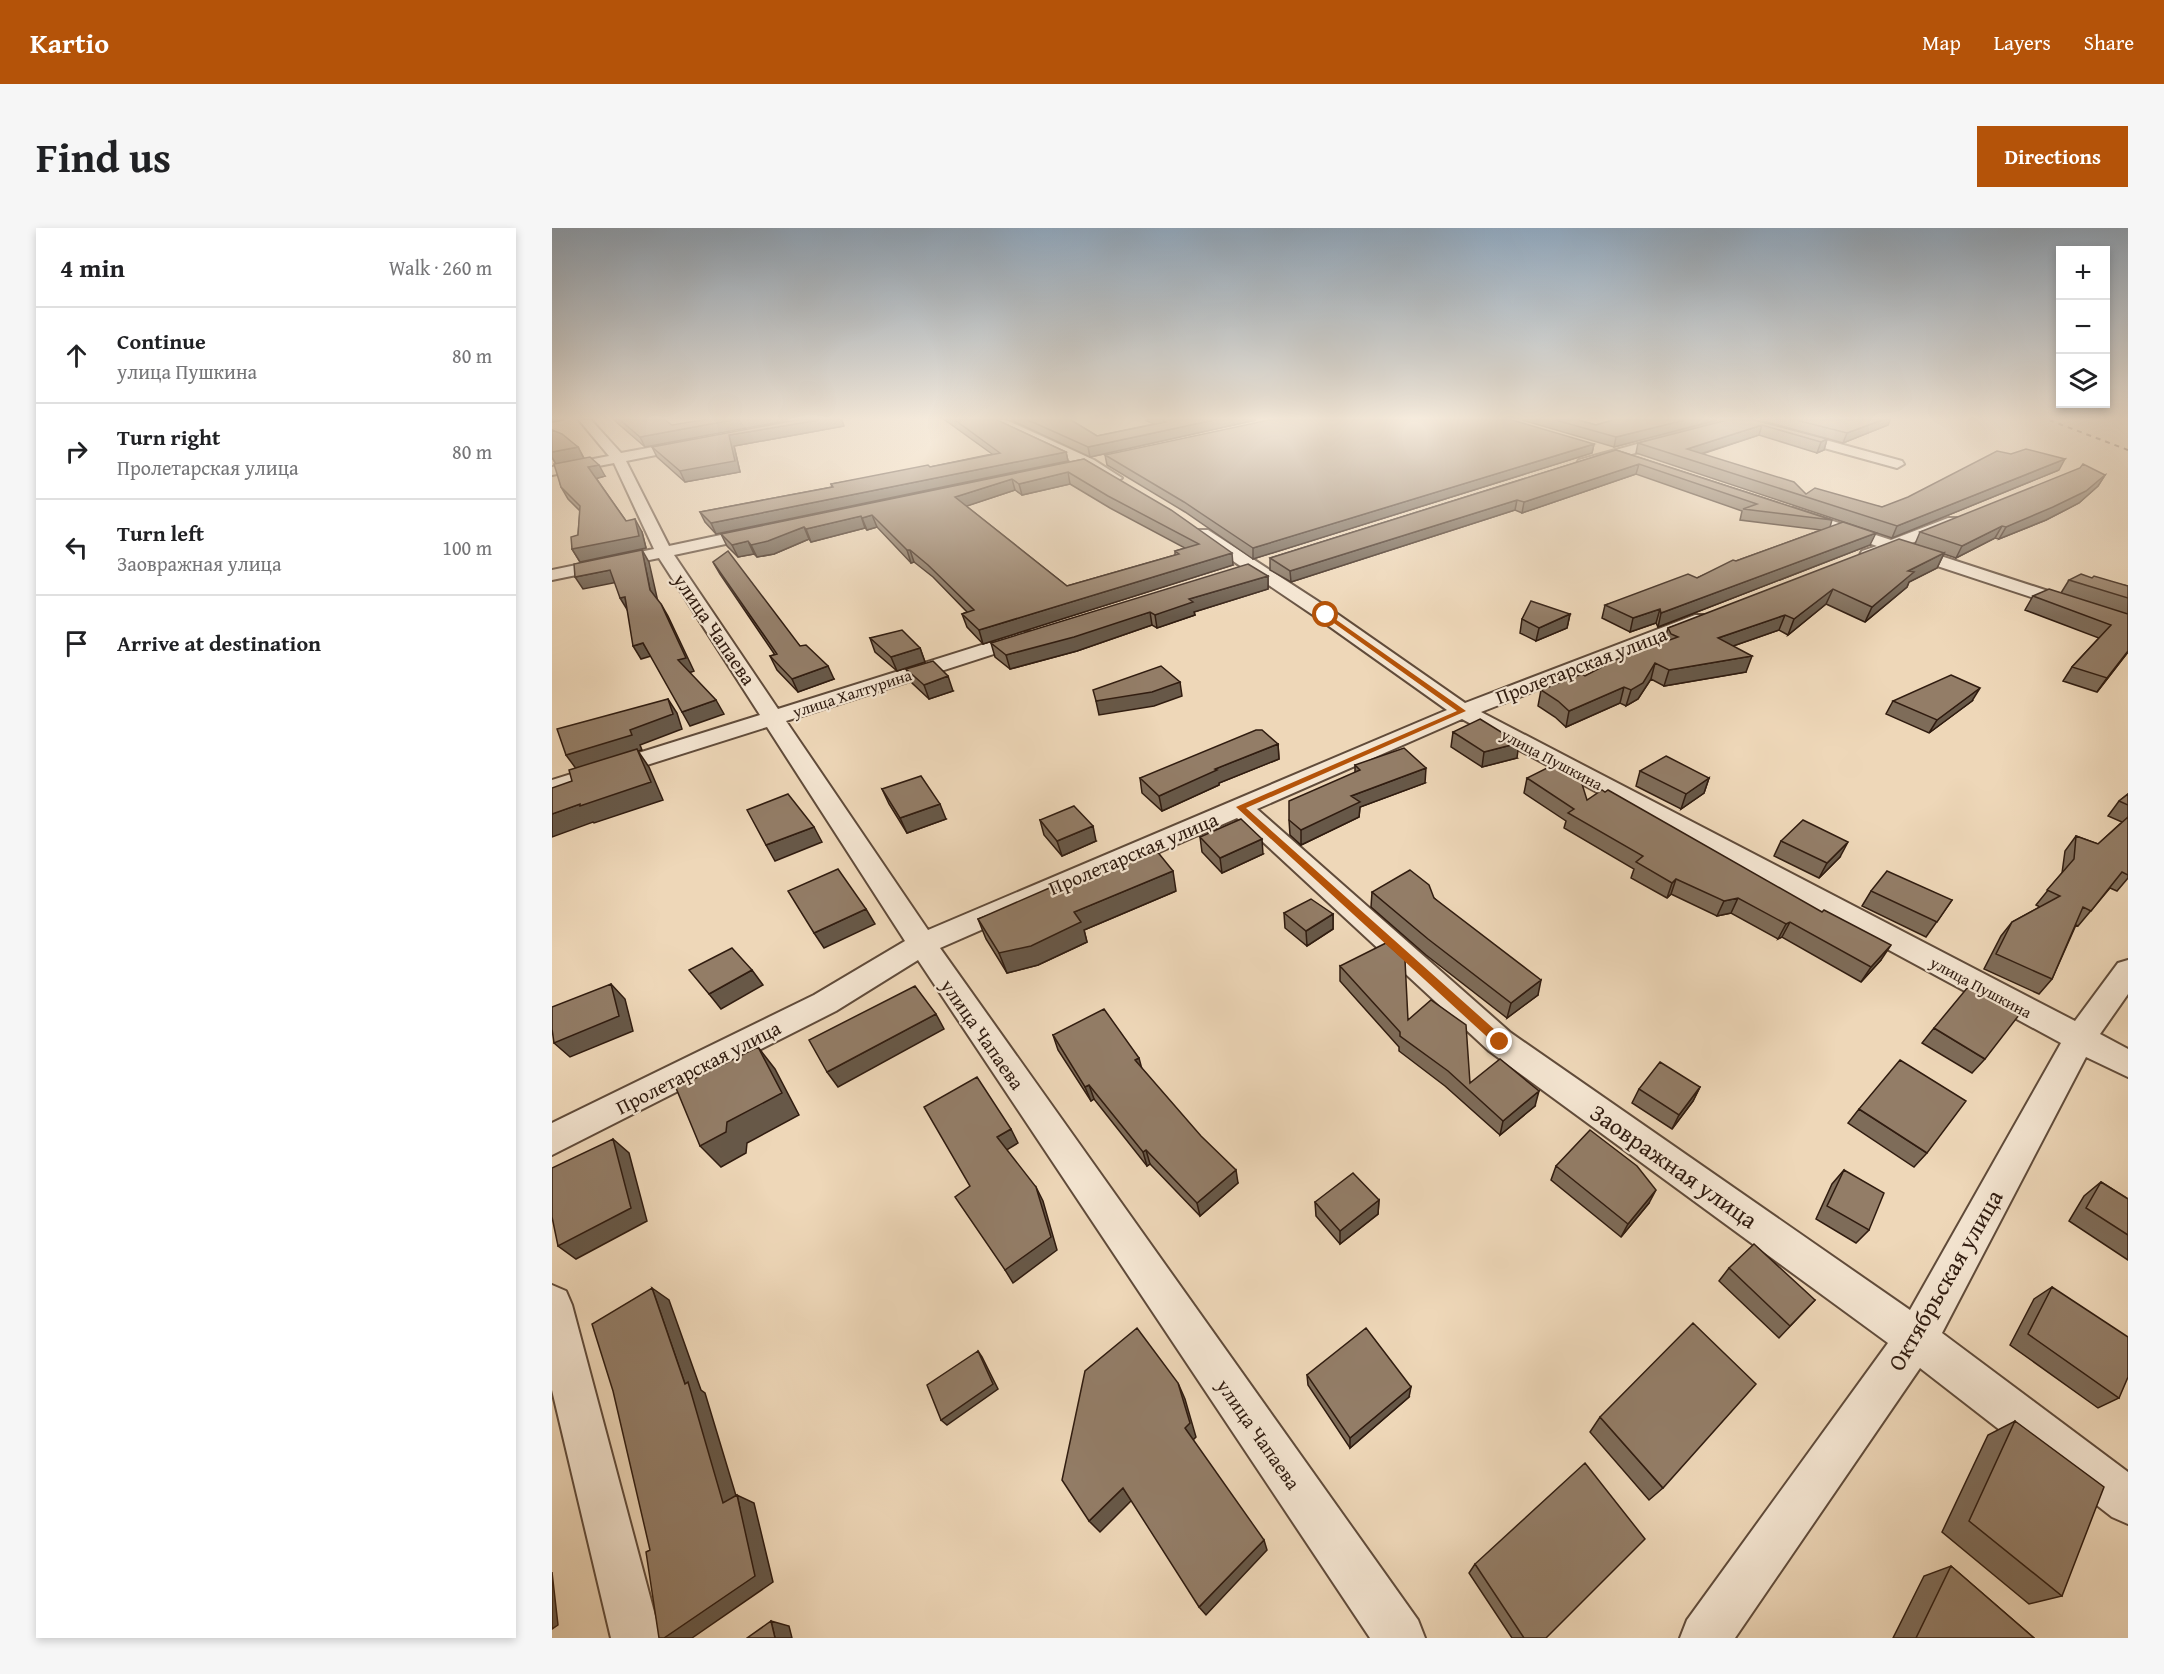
<!DOCTYPE html>
<meta charset="utf-8">
<style>
body{margin:0;font-family:"Gentium Book Plus",serif;background:#f6f6f6;color:#202124}
.controls{position:absolute;right:18px;top:18px;display:grid;overflow:hidden;border-radius:0px;box-shadow:0 3px 9px #0003}
.controls button{width:54px;height:54px;display:grid;place-items:center;padding:0;border:0;border-bottom:2px solid #e0e0e0;background:#fff;color:#202124;font:30px sans-serif}
.stop{position:absolute;width:18px;height:18px;margin:-14px;border:4px solid #b45309;border-radius:50%;background:#fff}
.stop.end{background:#b45309;border-color:#fff;box-shadow:0 2px 6px #0008}
.list{margin:0;padding:0;list-style:none}
h2{display:flex;justify-content:space-between;align-items:center;height:78px;margin:0;padding:0 24px;font-size:26px}
h2 small{font-size:20px;font-weight:400;color:#757577}
.list li{display:grid;grid-template-columns:39px 1fr auto;gap:18px;align-items:center;box-sizing:border-box;height:96px;padding:0 24px;border-top:2px solid #e0e0e0}
.list b{display:block;font-size:22px;white-space:nowrap}
.list p{margin:0;font-size:20px;white-space:nowrap;color:#757577}
.list em{font-size:20px;font-style:normal;color:#757577}
.icon{flex:none;width:33px;height:33px;fill:none;stroke:currentColor;stroke-width:2;stroke-linecap:round;stroke-linejoin:round}
.map{position:relative;flex:none;width:1576px;height:1410px;overflow:hidden;border-radius:0px}
header{display:flex;align-items:center;gap:36px;box-sizing:border-box;height:84px;padding:0 30px;background:#b45309;color:#fff}
header strong{font-size:28px}
nav{display:flex;gap:33px;margin-inline-start:auto;font-size:21px}
.intro{display:flex;align-items:center;justify-content:space-between;box-sizing:border-box;height:144px;padding:0 36px}
h1{margin:0;font-size:42px}
.button{padding:15px 27px;border-radius:0px;background:#b45309;color:#fff;font-size:21px;font-weight:700}
main{display:flex;gap:36px;padding:0 36px}
aside{flex:1;background:#fff;border-radius:0px;box-shadow:0 3px 9px #0003}
.map>svg:first-child{display:block}
.lines{fill:none;stroke-linecap:round;stroke-linejoin:round}
.minor-casing{stroke:#604b3a;stroke-width:4}
.minor{fill:#f4e5d1;fill-rule:evenodd}
.rail{stroke:#301c10;stroke-width:2;stroke-dasharray:5 5;stroke-linecap:butt}
.wall{fill:#7e6c59;stroke:#301c10;stroke-width:1.5;fill-rule:evenodd}
.shaded-wall{fill:#675848;stroke:#301c10;stroke-width:1.5}
.building{fill:#937d67;stroke:#301c10;stroke-width:1.5;fill-rule:evenodd}
.route{fill:#b45309}
.labels{text-anchor:middle;dominant-baseline:central;stroke-width:4.5;stroke-linejoin:round;paint-order:stroke}
.far-street-label{font-size:16px;fill:#301c10;stroke:#f4e5d1}
.street-label{font-size:20px;fill:#301c10;stroke:#f4e5d1}
.near-street-label{font-size:24px;fill:#301c10;stroke:#f4e5d1}
</style>
<header>
<strong>Kartio</strong>
<nav><a>Map</a><a>Layers</a><a>Share</a></nav>
</header>
<div class="intro"><h1>Find us</h1><a class="button">Directions</a></div>
<main>
<aside>
<h2>4 min<small>Walk · 260 m</small></h2>
<ul class="list">
<li><svg class="icon" aria-label="ahead" viewBox="0 0 24 24"><path d="M12 20V5M6 11l6-6 6 6"/></svg><div><b>Continue</b><p>улица Пушкина</p></div><em>80 m</em></li>
<li><svg class="icon" aria-label="right" viewBox="0 0 24 24"><path d="M7 20v-9h11M14 6l5 5-5 5"/></svg><div><b>Turn right</b><p>Пролетарская улица</p></div><em>80 m</em></li>
<li><svg class="icon" aria-label="left" viewBox="0 0 24 24"><path d="M17 20v-9H6M10 6l-5 5 5 5"/></svg><div><b>Turn left</b><p>Заовражная улица</p></div><em>100 m</em></li>
<li><svg class="icon" aria-label="arrive" viewBox="0 0 24 24"><path d="M6 21V4h12l-3 4 3 4H6"/></svg><div><b>Arrive at destination</b></div></li>
</ul>
</aside>
<div class="map">
<svg width="1576" height="1410" viewBox="0 0 1576 1410">
<rect width="100%" height="100%" fill="#eed7b8"/>
<filter id="stains"><feTurbulence type="fractalNoise" baseFrequency=".00333" numOctaves="4"/><feColorMatrix values="0 0 0 0 .2 0 0 0 0 .09 0 0 0 0 .02 0 0 0 .5 -.17"/></filter>
<radialGradient id="worn" r=".72"><stop offset=".6" stop-color="#630" stop-opacity="0"/><stop offset="1" stop-color="#630" stop-opacity=".3"/></radialGradient>
<g class="lines">
<g class="minor-casing">
<path id="minor" d="M27,192H39L69,225L139,212L144,213L146,216L144,219L74,233L117,318L211,298L219,303L211,308L122,327L226,481L471,404H485L488,408L485,412L234,493L376,702L895,482L767,391L644,308L642,305L644,302H656L781,383L913,475L1143,387H1157L1159,391L1157,395L929,484L1523,793L1566,735L1576,732V766L1548,806L1576,821V849L1534,829L1390,1105L1576,1244V1296L1560,1289L1368,1140L1183,1410H1128L1135,1392L1336,1115L937,823L685,590L388,720L866,1392L873,1410H818L366,732L284,783L0,927V895L262,767L353,713L215,499L0,567V552L208,487L107,330L0,352V342L102,321L62,235L0,247V239L57,228ZM910,491L1509,815L1358,1082L959,805L705,581Z
M438,192H454L542,232L570,250L563,254L558,253Z
M1173,192H1192L1190,195L1037,238L1032,239L1025,235L1027,232Z
M1237,202L1350,233L1352,236L1345,240L1232,209L1231,206L1232,203Z
M1241,280L1339,312L1396,290H1406L1409,293L1406,296L1355,317L1576,389V401L1340,323L1316,332L1310,331L1308,327L1310,323L1325,318L1236,288L1233,285L1236,282Z
M0,1057L14,1063L20,1077L109,1410H59L0,1162Z"/>
</g>
<use href="#minor" class="minor"/>
<path class="rail" d="M1497,192L1576,222"/>
</g>
<path class="wall" d="M62,192H113L93,219Z
M393,192H445L514,224L516,233L164,306L153,294L148,284L280,259L279,256L378,239L440,226Z
M459,192H519L545,208L602,196L593,192H704L538,229Z
M970,192H1026L1044,197L1061,192H1165L1062,219Z
M1202,192L1275,211L1272,222L1265,225L1207,207L1150,226L1254,266L1330,279L1507,242L1340,310L1084,225L1086,215Z
M1208,192H1338L1336,197L1291,215Z
M292,198L182,218L188,244L133,254L105,229L100,219Z
M0,202L26,219L32,230L53,248L44,250L74,293L90,304L94,320L28,334L20,321L26,307L28,283L16,271L9,259L4,236L0,230Z
M1042,216L1040,225L701,331L633,284L555,237L553,227Z
M1064,222L1280,292L1278,299L1318,317L1106,399L1104,395L1078,404L1050,390L1053,377L1145,350L1184,333L1269,302L1188,292L1190,283L1084,246L970,285L963,282L739,354L718,342V330Z
M532,231L681,337L431,416L415,399L410,386L415,384L381,349L362,334L359,335L325,299L315,302L313,300L259,314L257,311L222,326L205,329L202,326L186,329L175,318L169,306ZM518,256L558,280L633,320L623,323V327L515,358L414,278L463,262L470,267Z
M1553,247L1546,258L1527,275L1494,292L1447,311L1443,310L1404,330L1392,326L1385,340L1357,354L1355,359L1313,394L1274,376L1236,407L1227,402L1181,418L1194,444L1112,458L1099,451L1086,471L1074,478L1068,475L1014,499L1003,489L986,478L989,462L1033,448L1112,414L1116,400L1363,316L1368,304Z
M161,334L248,418L282,451L246,464L225,442L218,428L223,427L168,346Z
M716,348V361L642,384L643,387L605,400L600,397L525,423L458,441L443,429L439,415Z
M1540,350L1576,358V424L1545,464L1511,453L1520,439L1547,410L1473,382L1481,368L1509,365L1517,352Z
M1018,386L1015,400L984,413L968,405L970,391Z
M318,410L368,420L373,434L345,443L323,424Z
M354,441L401,463L377,471L360,455Z
M1341,473H1420L1377,505L1334,486Z
M901,504L965,530L930,539L899,519Z
M726,516L727,531L667,555V557L610,583L590,565L588,550Z
M803,537L873,555L808,579L807,589L749,617L738,607L737,592L803,545Z
M1088,543L1157,550L1152,565L1129,581L1084,558Z
M975,550L1035,572L1329,732L1309,754L1230,709L1226,711L1179,685L1165,688L1119,666L1115,670L1079,650L1082,641L1012,600L1014,593L972,565Z
M330,561L394,591L355,605L337,576Z
M1576,566V650L1565,663L1558,660L1526,698L1524,697L1500,751L1487,766L1432,741L1449,708L1460,694L1488,679L1484,677L1510,645L1513,623L1524,608L1546,616L1570,594L1556,588L1567,573Z
M488,592L544,613L510,628L492,607Z
M648,609L711,626L670,645L650,624Z
M1229,613L1288,629L1267,650L1222,628Z
M505,662L624,663L532,702L535,714L486,737L455,745L434,711L426,691Z
M1319,663L1400,672L1374,709L1310,678Z
M820,664L882,670L986,767L955,790L874,727L819,679Z
M732,685L781,686V701L755,718L733,700Z
M788,738L856,792L918,855L983,878L948,907L893,858L847,823V819L788,753Z
M1382,800L1433,831L1420,845L1370,815Z
M501,807L589,840L686,955L648,988L598,936L595,938L542,871L539,873L506,822Z
M1148,859L1141,873L1120,901L1080,875L1087,861Z
M1307,881L1375,925L1362,939L1296,895Z
M1004,938L1097,975L1069,1009L999,952Z
M1292,942L1317,1002L1304,1015L1264,991L1280,956Z
M1549,954L1576,971V1032L1517,993L1532,968Z
M827,972L826,986L788,1016L764,988L763,974Z
M1177,1040L1263,1072L1227,1110L1167,1053Z
M1500,1059L1567,1170L1546,1180L1458,1117L1482,1071Z
M755,1147L857,1169L798,1220L756,1157Z
M1048,1189L1111,1260L1097,1272L1038,1204Z
M1463,1193L1510,1368L1477,1376L1390,1304L1436,1207Z
M923,1336L994,1410H960L917,1345Z
M1399,1338L1482,1410H1341L1372,1348Z"/>
<path class="shaded-wall" d="M0,192H12L0,194Z
M180,192H238L93,219L88,209Z
M267,192H290L292,198L182,218L188,244L133,254L128,243L177,207Z
M662,192H704L538,229L536,219Z
M1133,192H1165L1062,219L1064,209Z
M1330,192H1338L1336,197L1291,215L1295,205Z
M1210,197L1207,207L1136,230L1135,221Z
M1275,211L1272,222L1265,225L1269,214Z
M1042,216L1040,225L701,331V320Z
M26,219L32,231L4,236L0,229V224Z
M514,224L516,233L164,306L159,295Z
M1513,231L1507,242L1340,310L1345,298Z
M1087,236L1084,246L970,285L972,274Z
M47,237L53,248L43,251L36,239Z
M516,244L518,256L470,267L467,256Z
M1553,247L1546,258L1527,275L1494,292L1447,311L1454,299Z
M460,251L463,262L406,281L403,269Z
M965,272L963,282L739,354L738,343Z
M320,287L325,299L315,302L310,290Z
M309,288L313,300L259,314L254,301Z
M83,291L90,304L94,320L28,334L20,321Z
M1450,298L1443,310L1404,330L1410,318Z
M252,299L257,311L222,326L205,329L199,317Z
M1324,305L1318,317L1106,399L1109,385Z
M196,313L202,326L186,329L180,317Z
M90,322L97,334L106,374L98,362Z
M355,322H358L362,334L359,335Z
M680,325L681,337L431,416L427,402Z
M1392,325L1385,340L1357,354L1355,359L1313,394L1320,379L1356,343Z
M58,342L66,354L31,361L23,349Z
M716,348V361L642,384L643,387L605,400L603,387L637,371Z
M1281,361L1274,376L1236,407L1242,391Z
M73,369L76,383L68,370Z
M109,376L116,388L142,443L134,446L126,432Z
M1108,381L1104,395L1078,404L1081,390Z
M598,384L600,397L525,423L458,441L454,427Z
M1018,386L1015,400L984,413L987,400Z
M1233,387L1227,402L1161,425L1166,410Z
M91,415L99,428L89,431L81,418Z
M368,420L373,434L345,443L339,429Z
M1576,423V424L1545,464L1555,450Z
M1200,428L1194,444L1112,458L1117,442Z
M1103,435L1099,451L1086,471L1074,478L1079,462Z
M276,438L282,451L246,464L240,451Z
M396,448L401,463L377,471L372,457Z
M628,454L630,468L602,478L547,487L544,473Z
M1072,459L1068,475L1014,499L1017,483Z
M1428,460L1420,473L1377,505L1385,492Z
M116,471L125,485L130,501L88,517L90,522L86,523L97,539L111,572L42,595L41,594L0,609V586L28,576L25,542L14,527L78,502Z
M164,472L172,486L138,498L130,484Z
M967,515L965,530L930,539L932,524Z
M726,516L727,531L667,555V557L610,583L607,568L663,541Z
M874,540L873,555L808,579L807,589L749,617V602L799,568Z
M1157,550L1152,565L1129,581L1134,566Z
M388,576L394,591L355,605L348,590Z
M541,598L544,613L510,628L505,613Z
M262,599L270,614L223,633L214,617Z
M710,611L711,626L670,645L668,630Z
M1296,614L1288,629L1267,650L1275,635Z
M621,643L624,663L532,702L535,714L486,737L455,745L447,725L522,684Z
M1124,651L1119,666L1115,670L1120,655Z
M1186,670L1179,685L1165,688L1172,673Z
M314,681L323,696L272,720L262,705Z
M781,686V701L755,718L754,703Z
M1238,694L1230,709L1226,711L1234,696Z
M1339,717L1329,732L1309,754L1319,739Z
M200,742L211,757L169,781L157,766Z
M989,752L986,767L955,790L959,775Z
M59,756L73,771L81,803L18,829L2,815Z
M384,786L392,801L286,859L275,844Z
M206,819L223,841L247,887L195,915L194,925L169,939L148,918Z
M587,830L591,845L583,832Z
M537,857L542,871L539,873L533,859Z
M1148,859L1141,873L1120,901L1127,887Z
M987,863L983,878L948,907L951,893Z
M459,901L466,915L453,923L445,909Z
M61,911L77,925L95,993L24,1031L6,1018Z
M594,922L598,936L595,938L591,924Z
M684,942L686,955L648,988L645,975Z
M484,959L491,973L505,1022L461,1055L453,1042Z
M1104,962L1097,975L1069,1009L1076,996Z
M827,972L826,986L788,1016V1003Z
M100,1060L117,1072L149,1162L153,1165L188,1281L185,1267L202,1275L221,1354L140,1410H112L133,1156Z
M426,1123L430,1129L446,1161L395,1197L389,1192Z
M626,1155L633,1171L644,1209L639,1214L633,1200Z
M859,1159L857,1169L798,1220V1210Z
M571,1260L580,1272L548,1304L537,1293Z
M712,1312L715,1322L654,1387L647,1379Z
M0,1344L6,1397L0,1401Z
M219,1393L237,1398L240,1410H223Z"/>
<path class="building" d="M68,192H113L120,197L150,192H180L88,209Z
M244,192H267L177,207L183,233L128,243L100,219Z
M403,192H445L514,224L159,295L148,284L281,259L279,256L376,237L378,239L448,225Z
M476,192H519L545,208L614,194L610,192H662L536,219Z
M717,192H960L1042,216L701,320L632,274L553,227Z
M1003,192H1026L1044,197L1061,192H1133L1064,209Z
M1175,192H1202L1275,211L1269,214L1210,197L1135,221L1242,254L1254,266L1263,260L1330,279L1356,269L1445,223L1459,226L1474,221L1513,231L1345,298L1086,215Z
M1244,192H1330L1295,205Z
M0,202L10,206L26,219L0,224Z
M1064,222L1280,292L1191,281L1205,276L1087,236L972,274L965,272L738,343L718,330Z
M38,229L47,237L36,239L74,293L83,291L87,308L20,321L19,309L26,307L28,278L9,259L2,236Z
M532,231L619,282L680,325L427,402L410,386L422,382L376,337L358,322H355L320,287L310,290L309,288L254,301L252,299L216,313L199,317L196,313L180,317L169,306ZM516,244L556,268L647,316L623,323L627,326L515,358L403,269L460,251L467,256Z
M1531,236L1553,247L1534,263L1501,279L1454,299L1450,298L1410,318L1368,304L1528,240Z
M1291,294L1324,305L1109,385L1108,381L1081,390L1053,377L1136,346L1145,350L1181,332L1184,333Z
M1347,311L1392,325L1356,343L1362,344L1320,379L1281,361L1242,391L1233,387L1166,410L1200,428L1117,442L1103,435L1091,455L1079,462L1072,459L1017,483L1006,473L989,462L1030,446L1033,448L1065,431L1126,409L1119,406L1116,400Z
M90,322L98,362L109,376L134,430L126,432L164,472L130,484L91,415L81,418L73,369L68,370L58,342L23,349L22,336Z
M176,323L248,418L254,417L276,438L240,451L218,428L225,426L161,334Z
M696,336L716,348L637,371L641,374L603,387L598,384L522,409L454,427L439,415Z
M1529,346L1540,350L1542,348L1576,358V370L1517,352Z
M1497,361L1576,386V423L1555,450L1520,439L1559,397L1481,368Z
M979,373L1018,386L987,400L970,391Z
M350,402L368,420L339,429L318,410Z
M381,433L396,448L372,457L354,441Z
M609,438L628,454L600,464L544,473L541,462Z
M1399,447L1428,460L1385,492L1341,473Z
M116,471L121,486L78,502L80,507L14,527L5,501Z
M928,491L967,515L932,524L901,504Z
M704,502H710L726,516L663,541L665,542L607,568L588,550Z
M852,520L874,540L799,568L808,574L749,602L737,592V573L808,542L803,537Z
M85,521L99,554L28,578V576L0,586V560L20,553L17,542Z
M1114,528L1157,550L1134,566L1088,543Z
M1003,536L1026,543L1035,572L1050,562L1053,564L1056,562L1270,684L1272,682L1339,717L1319,739L1238,694L1234,696L1186,670L1172,673L1124,651L1120,655L1084,634L1091,628L1016,585L1022,581L975,550Z
M369,548L388,576L348,590L330,561Z
M236,566L262,599L214,617L195,582Z
M1576,566V577L1567,573Z
M522,578L541,598L505,613L488,592Z
M1576,589V647L1570,644L1539,683L1531,679L1500,751L1444,726L1460,694L1508,668L1495,662L1522,631L1524,608L1546,616Z
M689,591L710,611L668,630L648,609Z
M1251,592L1296,614L1275,635L1229,613Z
M604,622L621,643L522,684L529,694L479,718L447,725L426,691L502,658L505,662Z
M286,641L314,681L262,705L236,663Z
M858,642L877,657L882,670L989,752L959,775L876,711L820,664Z
M1335,643L1400,672L1385,694L1319,663Z
M759,671L781,686L754,703L732,685Z
M834,715L853,732L856,792L879,772L914,797L918,855L948,831L987,863L951,893L896,843L848,808V804L788,738Z
M180,720L200,742L157,766L137,742Z
M59,756L67,788L2,815L0,801V779Z
M363,758L384,786L275,844L257,812Z
M1416,759L1467,787L1433,831L1382,800Z
M552,781L587,830L583,832L649,908L684,942L645,975L594,922L591,924L537,857L533,859L501,807Z
M206,819L230,865L175,894L174,904L148,918L124,860Z
M1348,832L1414,873L1375,925L1307,881Z
M1108,834L1148,859L1127,887L1087,861Z
M425,849L459,901L445,909L484,959L499,1009L453,1042L403,969L418,958L372,879Z
M1038,902L1085,938L1104,962L1076,996L1004,938Z
M61,911L79,980L6,1018L0,989V940Z
M1292,942L1332,965L1317,1002L1275,978Z
M801,945L827,972L788,1003L763,974Z
M1549,954L1576,971V1007L1534,980Z
M1202,1016L1263,1072L1238,1098L1177,1040Z
M1500,1059L1576,1109V1149L1567,1170L1476,1106Z
M100,1060L133,1156L136,1154L171,1275L185,1267L203,1348L112,1410H107L94,1324L98,1322L61,1163L40,1096Z
M1141,1095L1204,1156L1111,1260L1048,1189Z
M585,1100L626,1155L638,1195L633,1200L712,1312L647,1379L571,1260L537,1293L510,1252L533,1143Z
M814,1100L859,1159L798,1210L755,1147Z
M426,1123L441,1156L389,1192L375,1157Z
M1463,1193L1552,1259L1510,1368L1417,1293Z
M1033,1235L1093,1311L994,1410H972L923,1336Z
M1399,1338L1482,1410H1364Z
M219,1393L223,1410H195Z"/>
<linearGradient id="sky" x2="0" y2="1"><stop stop-color="#90a8be"/><stop offset="0.49" stop-color="#f7eddf"/><stop offset="1" stop-color="#f7eddf" stop-opacity="0"/></linearGradient>
<rect width="1576" height="389" fill="url(#sky)"/>
<path class="route" d="M772,386H776L914,483L694,580L952,810V817H944L684,579L905,483L772,388Z"/>
<g class="labels">
<g class="far-street-label">
<text transform="translate(300 465) rotate(-18)">улица Халтурина</text>
<text transform="translate(1000 531) rotate(28)">улица Пушкина</text>
<text transform="translate(1429 759) rotate(28)">улица Пушкина</text>
</g>
<g class="street-label">
<text transform="translate(163 401) rotate(56)">улица Чапаева</text>
<text transform="translate(1029 437) rotate(-21)">Пролетарская улица</text>
<text transform="translate(581 625) rotate(-23)">Пролетарская улица</text>
<text transform="translate(431 806) rotate(55)">улица Чапаева</text>
<text transform="translate(146 839) rotate(-27)">Пролетарская улица</text>
<text transform="translate(707 1206) rotate(55)">улица Чапаева</text>
</g>
<g class="near-street-label">
<text transform="translate(1122 938) rotate(35)">Заовражная улица</text>
<text transform="translate(1393 1052) rotate(-60)">Октябрьская улица</text>
</g>
</g>
<rect width="100%" height="100%" filter="url(#stains)"/>
<rect width="100%" height="100%" fill="url(#worn)"/>
</svg>
<div class="controls">
<button>+</button>
<button>−</button>
<button><svg class="icon" aria-label="layers" viewBox="0 0 24 24"><path d="M12 4l9 5-9 5-9-5zM3 14l9 5 9-5"/></svg></button>
</div>
<div class="stop" style="left:774px;top:387px"></div>
<div class="stop end" style="left:948px;top:814px"></div>
</div>
</main>
